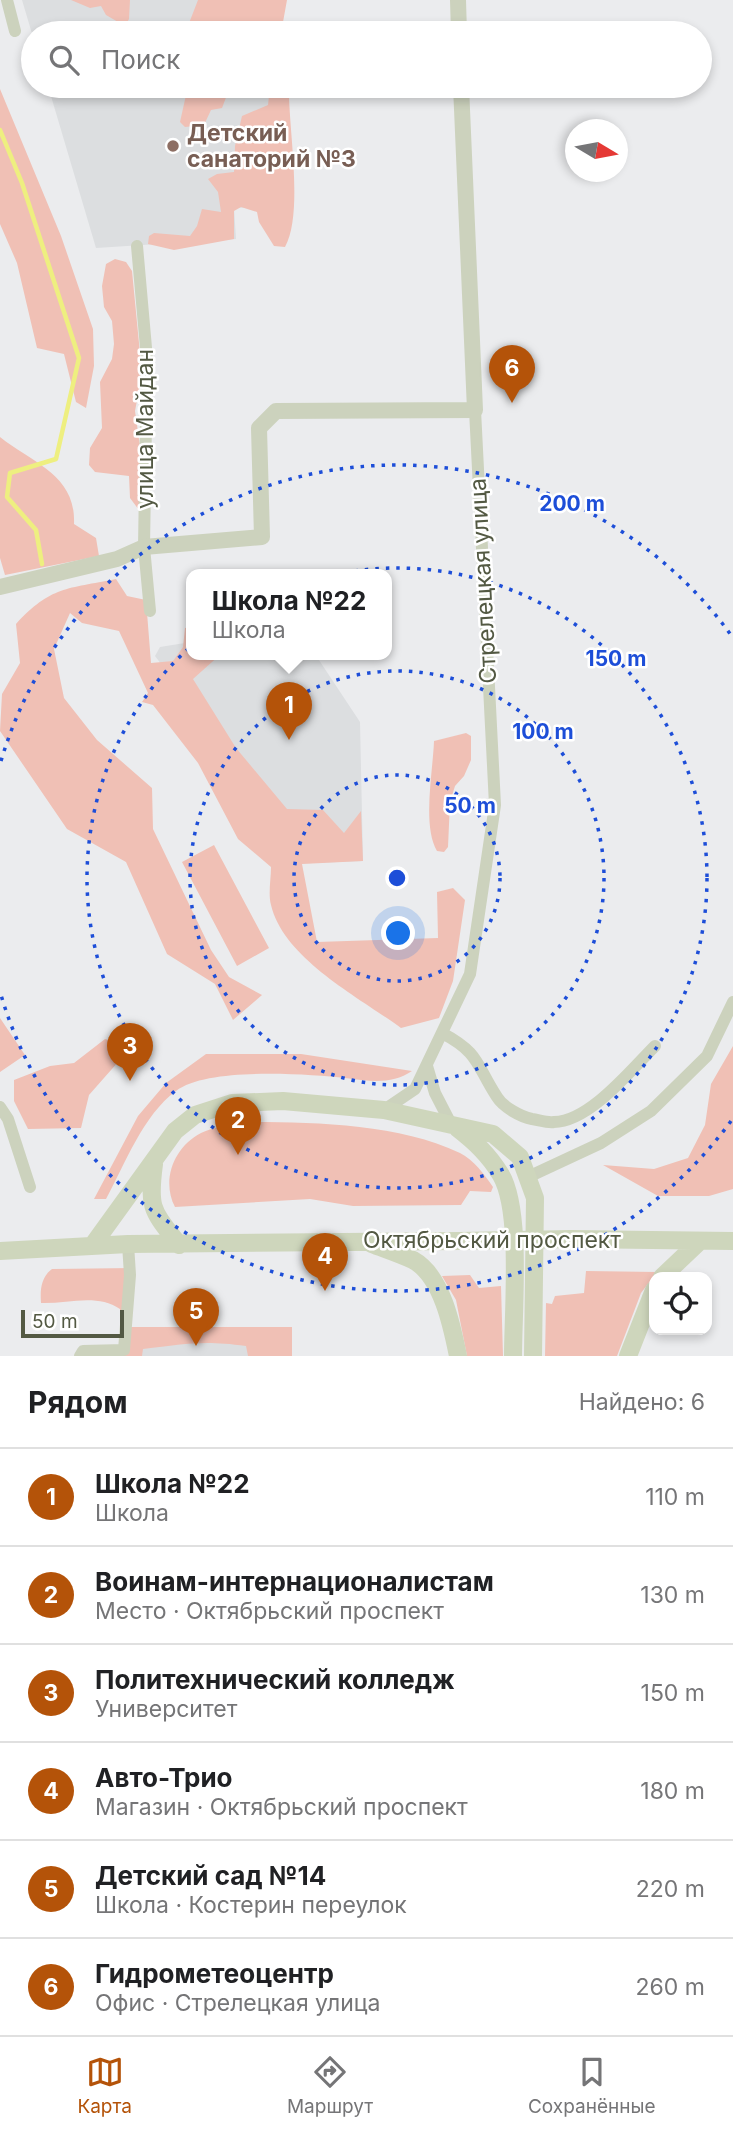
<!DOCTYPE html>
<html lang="ru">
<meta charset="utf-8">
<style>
body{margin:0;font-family:Inter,sans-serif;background:#f2f2f2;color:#202124}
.controls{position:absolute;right:21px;bottom:21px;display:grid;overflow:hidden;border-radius:14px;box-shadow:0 4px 10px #0003}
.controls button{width:63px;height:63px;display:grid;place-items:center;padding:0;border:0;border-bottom:2px solid #e0e0e0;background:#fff;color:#202124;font:35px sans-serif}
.compass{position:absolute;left:565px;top:119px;width:63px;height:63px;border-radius:50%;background:#fff;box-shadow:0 4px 10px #0003;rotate:100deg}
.scale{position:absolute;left:21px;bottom:18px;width:103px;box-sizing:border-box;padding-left:7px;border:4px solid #535943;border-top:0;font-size:19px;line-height:24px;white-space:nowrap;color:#535943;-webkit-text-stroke:5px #fff;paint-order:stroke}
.you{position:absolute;left:399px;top:934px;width:24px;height:24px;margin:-18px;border:5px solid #fff;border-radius:50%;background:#1a73e8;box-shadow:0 0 0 10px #1a73e833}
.badge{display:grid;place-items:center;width:46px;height:46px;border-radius:50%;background:#b45309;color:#fff;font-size:23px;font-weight:700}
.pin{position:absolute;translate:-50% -58px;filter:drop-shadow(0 2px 4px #0008)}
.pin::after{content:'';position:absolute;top:37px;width:24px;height:21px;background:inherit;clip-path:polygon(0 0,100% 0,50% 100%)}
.popup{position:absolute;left:186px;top:569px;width:206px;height:91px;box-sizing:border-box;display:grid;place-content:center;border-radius:14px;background:#fff;filter:drop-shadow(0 2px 5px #0005);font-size:23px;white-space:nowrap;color:#757577}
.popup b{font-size:26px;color:#202124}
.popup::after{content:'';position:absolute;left:50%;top:100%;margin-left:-14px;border:14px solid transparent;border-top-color:#fff}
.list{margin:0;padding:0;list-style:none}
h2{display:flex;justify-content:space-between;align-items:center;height:91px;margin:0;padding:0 28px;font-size:30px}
h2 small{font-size:23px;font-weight:400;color:#757577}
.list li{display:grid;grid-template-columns:46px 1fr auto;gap:21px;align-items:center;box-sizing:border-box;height:98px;padding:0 28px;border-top:2px solid #e0e0e0}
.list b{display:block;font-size:26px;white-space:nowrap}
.list p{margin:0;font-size:23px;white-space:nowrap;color:#757577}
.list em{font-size:23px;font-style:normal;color:#757577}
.icon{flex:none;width:38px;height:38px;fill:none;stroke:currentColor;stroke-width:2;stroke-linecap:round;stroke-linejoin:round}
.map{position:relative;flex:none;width:733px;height:1356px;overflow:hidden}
.search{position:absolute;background:#fff;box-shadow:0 4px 10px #0003;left:21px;right:21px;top:21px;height:77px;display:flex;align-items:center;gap:18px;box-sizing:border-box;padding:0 24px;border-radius:38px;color:#757577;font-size:26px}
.sheet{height:679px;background:#fff}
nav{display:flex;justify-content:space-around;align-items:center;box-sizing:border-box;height:98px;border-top:2px solid #e0e0e0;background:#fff;font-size:19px;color:#757577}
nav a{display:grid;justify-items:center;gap:4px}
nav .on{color:#b45309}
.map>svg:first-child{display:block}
.education{fill:#dcdee0}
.green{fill:#f0c0b5}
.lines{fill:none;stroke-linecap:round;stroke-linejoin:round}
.stream{stroke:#eeef80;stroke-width:4.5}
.minor{stroke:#ccd2bd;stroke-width:12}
.tertiary{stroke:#ccd2bd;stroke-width:16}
.secondary{stroke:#ced6bc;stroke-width:18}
.secondary-bridge{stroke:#ced6bc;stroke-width:18}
.ring{fill:none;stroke:#1d4ed8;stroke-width:3.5;stroke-dasharray:3.5 7}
.education-dot{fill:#8d6e63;stroke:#fff;stroke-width:2.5}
.labels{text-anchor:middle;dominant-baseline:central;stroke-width:5;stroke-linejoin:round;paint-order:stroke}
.education-label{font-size:23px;font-weight:bold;fill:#785e54;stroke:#fff;text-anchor:start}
.street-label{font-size:23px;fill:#535943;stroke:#fff}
.centre{fill:#1d4ed8;stroke:#fff;stroke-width:3.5}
.ring-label{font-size:21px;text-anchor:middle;font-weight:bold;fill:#1d4ed8;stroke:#fff;stroke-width:5;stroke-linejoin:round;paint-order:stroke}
</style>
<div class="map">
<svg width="733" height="1356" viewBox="0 0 733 1356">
<rect width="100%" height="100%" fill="#ebecee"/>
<path class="education" d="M22,0H274L276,33H33V37Z
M48,86H278L283,206L234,208L236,239L96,248Z
M191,642V654H315L360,722L363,861L288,864L232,757L155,656L160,647Z
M134,1334L258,1336L259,1356H133Z"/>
<path class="green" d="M71,0H130L129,19L125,26L106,15L101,6L90,8Z
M198,0H287L281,33L186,31Z
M188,86H241L227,95L222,108L211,110L204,125L185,127L180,122Z
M270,86H289C288,127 304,213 285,247L274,246L259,222L257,212L241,207L234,211V239L174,250L148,244L149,236L154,233L190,236L197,226L202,209L221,212L218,192L208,179L217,174L234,172L235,146L242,116L268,105Z
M0,89L61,236L93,329L94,366L86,408L76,402L64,354L37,348L17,263L0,224Z
M115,259L126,262L132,271L142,374L135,411L144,474L139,510L130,498L129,476L95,472L89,465L90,448L102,428L100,382L112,359L114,344L112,321L104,307L102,286L106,264Z
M0,437C34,464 76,475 74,524L96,538L99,556L5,575L0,558Z
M116,579L127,596L146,600L151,663L173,661L183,647L185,628L191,627V654H221L193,679L236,748L287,809L323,810L344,833L361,811L363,861L302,864L317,942L438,938L437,892L453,888L465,900L453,981L439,1018L401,1028C359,997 284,959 271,905C268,894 271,879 271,867L238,839L198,763L153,705L142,702L148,693L119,631L82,623L70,613L54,649L64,698L97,740L152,788L153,829L211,950L229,977L262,995L233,1020L215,984L167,954L126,862L67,829L0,731L2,694L20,663L16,624C51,586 67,589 116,579Z
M466,733L471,736V760L464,776L455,786L450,802L448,847L444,852L437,851C422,826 433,771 434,741Z
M214,845L269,948L237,966L182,862Z
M0,1018L25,1055L0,1072Z
M105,1039L124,1044L126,1053L89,1095L81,1128L28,1129L14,1101V1080L50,1066L74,1063Z
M733,1046V1189L709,1196H658L603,1165L654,1169L688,1158L705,1125L711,1084Z
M206,1054H301L412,1071C392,1085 369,1081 345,1078C306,1074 207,1067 176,1091C143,1115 125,1164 106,1199H94L138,1116L166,1083Z
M243,1122C311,1122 397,1123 460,1153C474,1160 484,1174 493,1187L491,1192L470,1191L461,1205L353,1206L310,1199L175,1207C161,1180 174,1147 201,1133C213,1127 230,1125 243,1122Z
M133,1268L130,1327H292V1356H248L246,1346C202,1340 186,1344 143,1349L142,1356H120V1309C97,1293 67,1304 41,1303C40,1290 41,1277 52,1269Z
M586,1271L657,1272L641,1293L617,1356H545L546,1303L552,1304L555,1296L584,1293Z
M470,1275L479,1288L501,1286L503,1356H467L456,1300L442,1276Z"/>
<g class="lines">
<path class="stream" d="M0,130L22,183L79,358L56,459L10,473L7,497L36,530L42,564"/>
<path class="minor" d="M7,0L15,31
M137,246L147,359L144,547L150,611
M442,1033C480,1053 476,1065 497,1097C503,1107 521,1117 532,1119C539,1120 547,1123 554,1122C589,1122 631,1070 655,1046
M427,1066L435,1093L451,1124
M0,1107L8,1119L30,1187
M384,1110L415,1089L470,974L495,805L475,410
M528,1177L601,1143L651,1111L707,1056L733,1002
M80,1356L83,1351L124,1350L130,1275L128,1244"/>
<path class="tertiary" d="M458,0L459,33
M0,587L117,559L144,547L262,537L259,428L276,411L475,410L461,86"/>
<path class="secondary" d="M457,1128C475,1142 489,1155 501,1175C522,1211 513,1311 513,1356
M154,1164C148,1209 152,1210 179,1245
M571,1239L733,1241
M372,1244C385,1249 400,1254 413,1260C442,1276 452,1326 458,1356
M92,1246L175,1131L195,1115L232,1103L283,1101L384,1110L493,1134L520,1157L535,1198L533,1356
M0,1251L128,1244L460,1241
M662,1277L700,1241
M628,1356L654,1290"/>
<path class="secondary-bridge" d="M460,1241L571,1239"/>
</g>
<g class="ring">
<circle cx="397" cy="878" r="103"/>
<circle cx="397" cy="878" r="207"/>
<circle cx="397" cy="878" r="310"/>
<path d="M731 1121A413 413 0 0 1 1 995M1 761A413 413 0 0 1 731 635"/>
</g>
<circle class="education-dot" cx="173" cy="146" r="7"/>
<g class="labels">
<g class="education-label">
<text x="187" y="133">Детский<tspan x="187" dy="26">санаторий №3</tspan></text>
</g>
<g class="street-label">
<text transform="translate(145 429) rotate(-90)">улица Майдан</text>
<text transform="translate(483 581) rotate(-93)">Стрелецкая улица</text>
<text x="492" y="1240">Октябрьский проспект</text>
</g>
</g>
<circle cx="397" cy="878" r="10" class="centre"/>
<g class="ring-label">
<text x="572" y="511">200 m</text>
<text x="616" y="666">150 m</text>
<text x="543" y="739">100 m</text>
<text x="470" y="813">50 m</text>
</g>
</svg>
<div class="controls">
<button><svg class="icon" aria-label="locate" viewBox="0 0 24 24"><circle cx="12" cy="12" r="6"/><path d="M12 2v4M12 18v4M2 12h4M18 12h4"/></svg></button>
</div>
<svg class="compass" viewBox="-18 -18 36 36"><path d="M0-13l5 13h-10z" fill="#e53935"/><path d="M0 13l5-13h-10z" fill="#757577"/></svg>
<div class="scale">50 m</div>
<div class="you"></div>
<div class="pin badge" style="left:289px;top:740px">1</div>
<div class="popup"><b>Школа №22</b>Школа</div>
<div class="pin badge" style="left:238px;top:1155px">2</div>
<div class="pin badge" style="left:130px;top:1081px">3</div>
<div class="pin badge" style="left:325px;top:1291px">4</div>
<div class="pin badge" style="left:196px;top:1346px">5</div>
<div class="pin badge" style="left:512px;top:403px">6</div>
<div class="search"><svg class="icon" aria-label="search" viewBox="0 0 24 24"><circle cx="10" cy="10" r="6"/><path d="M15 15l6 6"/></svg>Поиск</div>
</div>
<section class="sheet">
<h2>Рядом<small>Найдено: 6</small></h2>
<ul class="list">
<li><span class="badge">1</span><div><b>Школа №22</b><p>Школа</p></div><em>110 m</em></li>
<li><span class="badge">2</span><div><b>Воинам-интернационалистам</b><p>Место · Октябрьский проспект</p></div><em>130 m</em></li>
<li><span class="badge">3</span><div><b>Политехнический колледж</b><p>Университет</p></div><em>150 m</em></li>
<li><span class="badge">4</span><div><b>Авто-Трио</b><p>Магазин · Октябрьский проспект</p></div><em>180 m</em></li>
<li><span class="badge">5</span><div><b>Детский сад №14</b><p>Школа · Костерин переулок</p></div><em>220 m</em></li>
<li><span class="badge">6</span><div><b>Гидрометеоцентр</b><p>Офис · Стрелецкая улица</p></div><em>260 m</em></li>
</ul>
</section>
<nav>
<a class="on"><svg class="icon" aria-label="map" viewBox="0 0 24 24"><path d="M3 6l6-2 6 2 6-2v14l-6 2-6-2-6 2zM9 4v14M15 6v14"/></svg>Карта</a>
<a><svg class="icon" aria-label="directions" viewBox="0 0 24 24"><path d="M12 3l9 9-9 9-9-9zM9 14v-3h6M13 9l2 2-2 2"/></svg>Маршрут</a>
<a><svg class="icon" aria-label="saved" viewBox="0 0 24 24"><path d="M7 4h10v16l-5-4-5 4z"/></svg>Сохранённые</a>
</nav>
